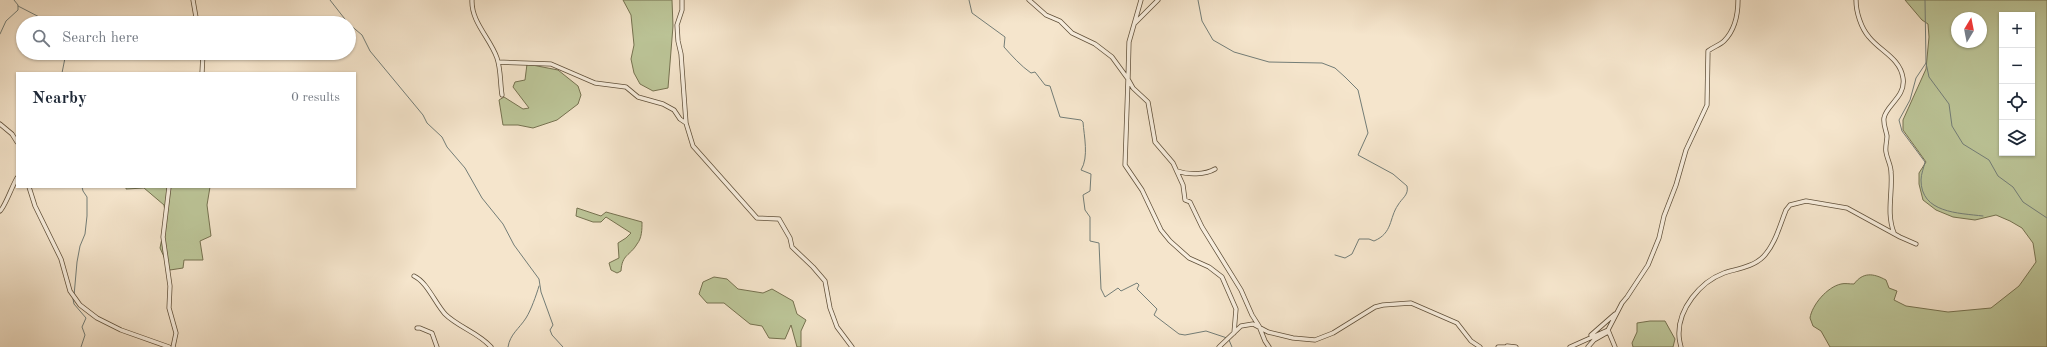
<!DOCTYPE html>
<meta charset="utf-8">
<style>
body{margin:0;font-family:"Old Standard TT",serif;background:#f2f2f3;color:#1f2937}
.controls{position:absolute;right:12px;top:12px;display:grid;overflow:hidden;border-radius:0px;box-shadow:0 1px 3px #0004}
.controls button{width:36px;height:36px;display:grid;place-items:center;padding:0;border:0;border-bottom:1px solid #e0e1e3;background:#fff;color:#1f2937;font:20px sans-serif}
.compass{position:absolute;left:1951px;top:12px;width:36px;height:36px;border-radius:50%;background:#fff;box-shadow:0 1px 3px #0004;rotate:10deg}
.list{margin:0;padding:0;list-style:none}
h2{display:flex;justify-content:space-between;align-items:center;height:52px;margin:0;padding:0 16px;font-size:17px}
h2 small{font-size:13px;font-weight:400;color:#747a83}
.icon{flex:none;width:22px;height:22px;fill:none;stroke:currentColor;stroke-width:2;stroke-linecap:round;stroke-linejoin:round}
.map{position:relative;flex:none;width:2047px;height:347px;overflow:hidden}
.search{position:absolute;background:#fff;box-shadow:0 1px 3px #0004;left:16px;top:16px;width:340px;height:44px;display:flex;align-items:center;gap:10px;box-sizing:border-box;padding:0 14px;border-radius:22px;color:#747a83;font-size:15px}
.panel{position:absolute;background:#fff;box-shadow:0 1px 3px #0004;left:16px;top:72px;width:340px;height:116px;border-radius:0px}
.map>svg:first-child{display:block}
.green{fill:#bcc598;stroke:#767250;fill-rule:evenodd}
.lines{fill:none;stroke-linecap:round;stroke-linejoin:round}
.stream{stroke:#737d77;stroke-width:1}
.minor-casing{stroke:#60503a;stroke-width:5}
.minor{stroke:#f8eede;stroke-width:3.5}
</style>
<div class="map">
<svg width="2047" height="347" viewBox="0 0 2047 347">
<rect width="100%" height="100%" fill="#f5e5cc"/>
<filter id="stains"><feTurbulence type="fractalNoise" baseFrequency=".005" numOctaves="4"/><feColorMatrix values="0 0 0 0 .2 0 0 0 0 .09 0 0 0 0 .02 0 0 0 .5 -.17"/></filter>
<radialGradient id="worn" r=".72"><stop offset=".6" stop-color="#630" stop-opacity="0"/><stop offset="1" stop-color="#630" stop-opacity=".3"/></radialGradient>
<path class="green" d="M623,0H672L673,26L668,88L653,91L640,84L634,73L631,59L634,45L631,15Z
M1905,0H2047V347H1830L1821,331L1813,326L1810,318C1812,305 1827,287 1841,284C1845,283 1849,284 1854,284C1863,272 1873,273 1886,280L1889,288L1897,291L1894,300L1906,306L1948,312L1991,308L2019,286L2036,262L2033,243L2022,228L2010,221L1996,215L1975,220L1953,217L1936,210L1923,200L1919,184V173L1926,162L1903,130V120L1926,69L1929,37L1928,24L1922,20ZM2002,15H2032V153H2002ZM1957,18H1981V42H1957Z
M527,64L558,70L578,86L581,95L578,104L557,120L533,128L518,125H503L499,100L504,97L523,109L529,108L513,87L515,82L525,80Z
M126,187H210L207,205L211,236L200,241L203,260H184L183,268L170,270L160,248L166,219L164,205L144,188L126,189Z
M577,208L601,216L606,212L642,222C642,229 642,238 637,244C630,256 622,254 621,271L617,273L611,270L609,263L619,258L618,243L626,238L631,233L606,217L601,222H593L576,216Z
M714,277L727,279L738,289L763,293L772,289L793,301L797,314L806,320L801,331V347H797L791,325L785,339L769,338L762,326L750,324L724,303H707L699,294L703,282Z
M1650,321H1665L1675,339L1673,347H1633L1632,343L1637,332V323Z"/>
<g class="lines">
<path class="stream" d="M330,0L348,23
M969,0L972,13L1005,37L1004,47C1012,56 1021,66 1031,73L1035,72L1045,85L1050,86L1060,117L1081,120L1083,122C1084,136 1089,157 1081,170L1091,174L1090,191L1083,195L1085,210L1090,217V241L1099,243L1101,289L1105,297L1118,288L1121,291L1137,283L1139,285L1137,289L1157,309L1154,315L1179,334L1185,335L1206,331L1227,338
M1198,0L1202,21L1213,40L1234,52L1269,62L1322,63L1335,68L1345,77L1358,90L1368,133L1358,155L1393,174L1407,186C1409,195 1402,198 1398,205C1389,218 1393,233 1374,241L1369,239H1359L1352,254L1345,258L1335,255
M1925,0L1926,63L1916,78L1910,100L1899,120L1902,131L1925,162C1924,167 1921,174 1921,180C1921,213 1958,213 1983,216
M18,6L51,23
M349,24L362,35L370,51L423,115L427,123L442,137L447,147L465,168L482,198L503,224L514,245L539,279L541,292L553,325L550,330L552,335L563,347
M0,34L6,21L18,10V5L14,0
M1926,63L1929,77L1949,104L1952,126L1963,144L1989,160L1998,176L2013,187L2023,202L2047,218
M62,73L66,53
M74,296L77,262L80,246L85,234L87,216V197L83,191L82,187
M73,299L74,304L86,318L82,327L85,335L81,347
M1229,340L1232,347
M508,347C510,334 519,329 526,318C531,310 536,296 539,286"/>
<g class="minor-casing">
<path id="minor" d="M193,0L197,23
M472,0C471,22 490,38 497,58C501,70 500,82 502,95
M682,0V10L677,25L678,41L681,54L686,123L693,146L757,218L779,219L790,238L792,247L813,267L825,281L830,308L837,327L852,347
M1029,0L1046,15L1060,21L1072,33L1095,44L1112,57L1128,79L1125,165L1142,190L1161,230L1170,241L1189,258L1209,267L1222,277L1236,309L1234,333
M1141,0L1129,42L1128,79L1133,88L1148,102L1155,142L1173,163L1183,185L1185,200L1190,202L1202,227L1241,290L1252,315L1259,326L1265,341L1269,347
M1856,0C1856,12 1861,28 1869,37C1880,51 1900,58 1903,78C1906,97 1886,105 1884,118C1883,124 1886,130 1887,136C1887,141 1885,147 1886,152C1887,159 1891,165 1891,172C1893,192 1886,213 1894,233
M1135,23L1158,0
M498,62L551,64L595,83L626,87L638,97L663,104L674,110L680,119L686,123
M202,73L203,53
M0,124L12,134L17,142
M1177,171C1188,175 1205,175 1215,169
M29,187L35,206L61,259L70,291L80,305L97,318L121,330L169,347
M169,187L163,237L170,286L169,308L176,333L173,347
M0,211C5,207 12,186 17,178
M414,276C427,282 435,303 445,314C458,327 479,333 491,347
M417,328H420L432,333L437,347
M1591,335L1615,314
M1507,346L1516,347
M1219,347L1241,326L1253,324L1268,332L1293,338L1315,340L1333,333L1375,307L1383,305L1411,303L1457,323L1471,341L1480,347
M1498,347H1508
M1570,347L1608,330
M1588,347L1594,340L1608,332
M1615,347L1608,330L1622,303L1627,297L1648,265L1659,238L1664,216L1676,185L1686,150L1707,105L1708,51C1713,47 1720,45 1724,41C1735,30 1738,15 1738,0
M1681,347C1680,343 1679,339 1679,335C1678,309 1700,282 1724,273C1736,269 1753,267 1763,257C1775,245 1780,225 1786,210L1790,205L1806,201L1847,208L1900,237L1916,244"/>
</g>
<use href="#minor" class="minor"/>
</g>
<rect width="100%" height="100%" filter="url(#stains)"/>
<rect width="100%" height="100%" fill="url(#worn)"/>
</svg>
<div class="controls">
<button>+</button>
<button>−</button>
<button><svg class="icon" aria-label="locate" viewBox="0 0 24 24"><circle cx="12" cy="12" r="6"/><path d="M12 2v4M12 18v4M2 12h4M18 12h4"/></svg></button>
<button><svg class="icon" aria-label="layers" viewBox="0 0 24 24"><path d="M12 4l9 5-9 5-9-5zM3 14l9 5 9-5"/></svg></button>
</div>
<svg class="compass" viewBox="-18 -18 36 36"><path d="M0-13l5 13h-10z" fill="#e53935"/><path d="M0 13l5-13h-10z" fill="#747a83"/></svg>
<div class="search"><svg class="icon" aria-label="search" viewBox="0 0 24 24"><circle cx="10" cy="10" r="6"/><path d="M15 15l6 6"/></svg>Search here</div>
<section class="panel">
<h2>Nearby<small>0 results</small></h2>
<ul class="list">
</ul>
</section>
</div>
